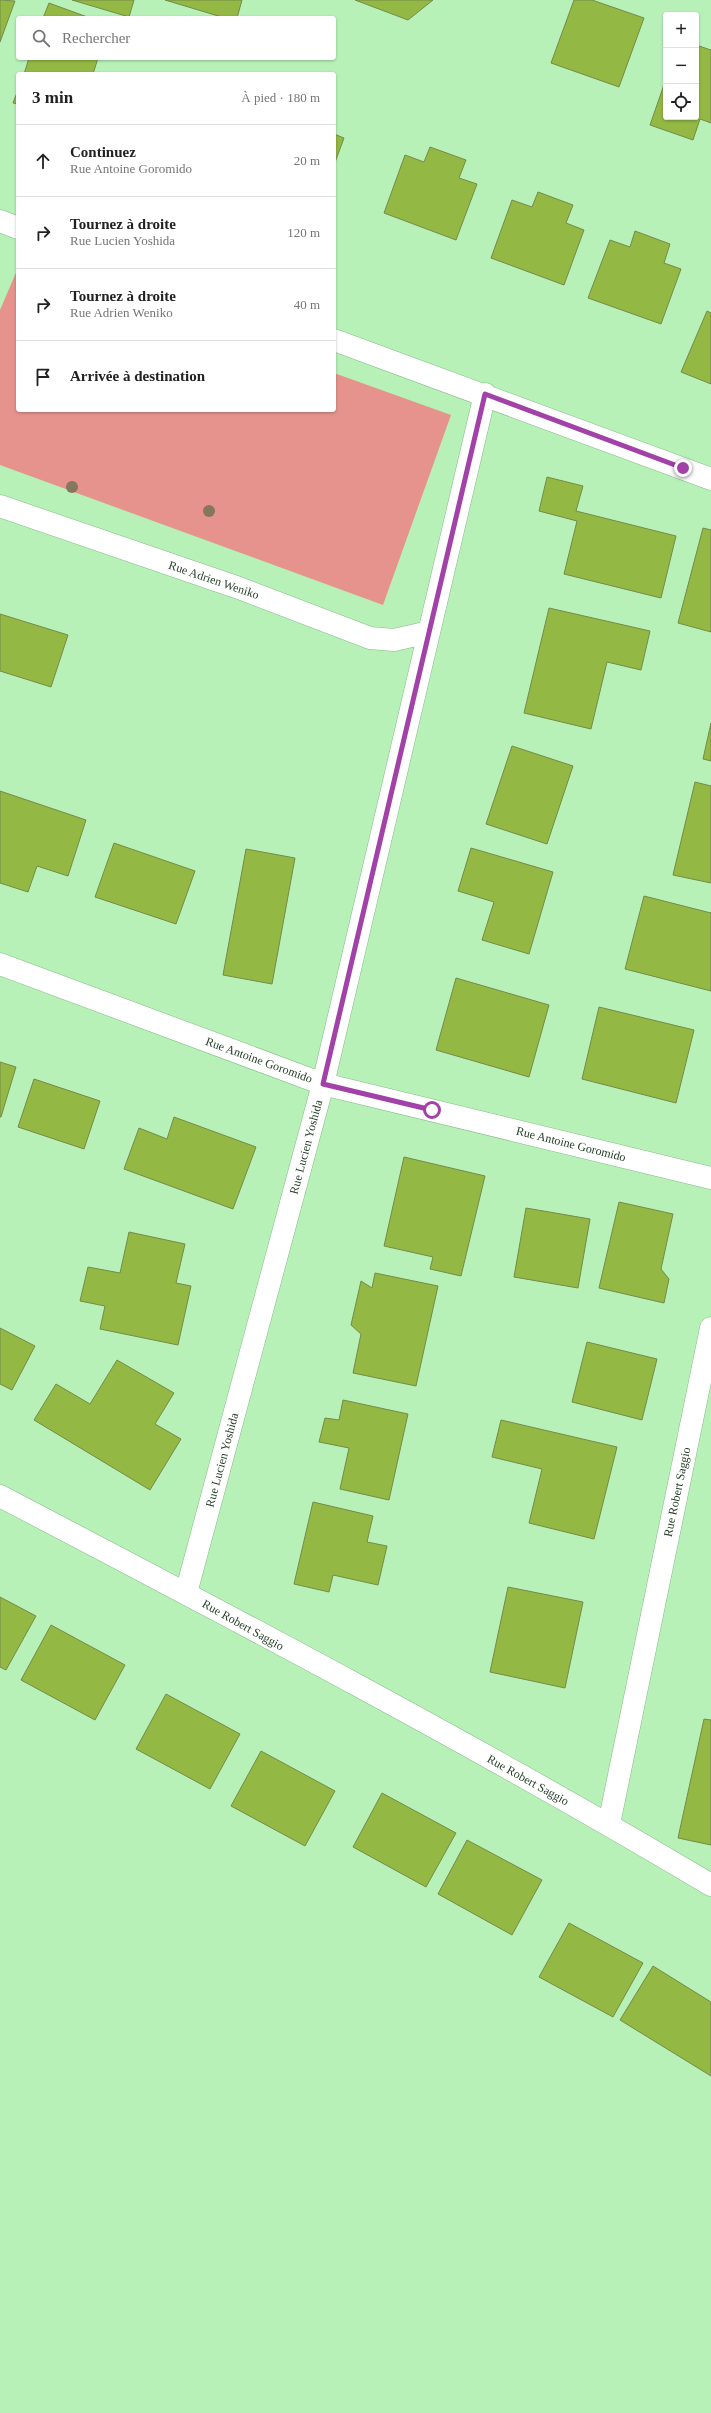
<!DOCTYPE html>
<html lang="fr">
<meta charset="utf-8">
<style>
body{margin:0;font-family:Georgia,serif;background:#f2f2f2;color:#222}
.controls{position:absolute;right:12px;top:12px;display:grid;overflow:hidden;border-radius:4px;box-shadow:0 1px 3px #0004}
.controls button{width:36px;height:36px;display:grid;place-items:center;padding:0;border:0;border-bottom:1px solid #e0e0e0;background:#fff;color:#222;font:20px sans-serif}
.stop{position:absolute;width:12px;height:12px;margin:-9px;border:3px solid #a241a8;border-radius:50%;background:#fff}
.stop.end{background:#a241a8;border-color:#fff;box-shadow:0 1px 4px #0008}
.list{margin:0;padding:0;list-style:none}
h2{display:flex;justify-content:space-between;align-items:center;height:52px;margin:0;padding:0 16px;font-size:17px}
h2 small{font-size:13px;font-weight:400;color:#767676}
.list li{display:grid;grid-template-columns:26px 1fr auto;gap:12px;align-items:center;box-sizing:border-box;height:72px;padding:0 16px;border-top:1px solid #e0e0e0}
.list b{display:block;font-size:15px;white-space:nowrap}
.list p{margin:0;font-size:13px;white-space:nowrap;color:#767676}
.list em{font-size:13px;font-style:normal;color:#767676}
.icon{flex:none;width:22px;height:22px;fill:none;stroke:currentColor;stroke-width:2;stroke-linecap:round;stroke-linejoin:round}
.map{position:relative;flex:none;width:711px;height:2413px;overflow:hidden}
.search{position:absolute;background:#fff;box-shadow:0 1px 3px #0004;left:16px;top:16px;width:320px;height:44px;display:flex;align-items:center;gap:10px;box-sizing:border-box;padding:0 14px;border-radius:4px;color:#767676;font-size:15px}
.panel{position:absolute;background:#fff;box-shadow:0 1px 3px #0004;left:16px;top:72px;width:320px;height:340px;border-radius:4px}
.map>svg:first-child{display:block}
.green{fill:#e5938c}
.building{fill:#93b844;stroke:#748b48}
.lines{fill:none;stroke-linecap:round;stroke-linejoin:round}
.minor-casing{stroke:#84bc86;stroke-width:23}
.minor{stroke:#fff;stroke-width:22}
.tree{fill:#86765d}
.route{stroke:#a241a8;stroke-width:5}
.labels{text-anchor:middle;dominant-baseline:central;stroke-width:3.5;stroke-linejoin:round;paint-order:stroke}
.street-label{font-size:12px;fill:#273e28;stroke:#fff}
</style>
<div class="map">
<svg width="711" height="2413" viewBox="0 0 711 2413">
<rect width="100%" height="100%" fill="#b7f1b8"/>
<path class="green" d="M18,268V410H334V373L451,415L383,605L0,465V310Z"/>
<path class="building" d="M0,0L15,1L0,42Z
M72,0H134L129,17Z
M165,0H242L237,18H225Z
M355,0H433L408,20Z
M574,0H592L644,18L619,87L551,63Z
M49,3L90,18H43Z
M696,45L711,50V123L700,119L693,140L650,125L666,79V117H696Z
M29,58H98L93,74H24Z
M18,90V104L13,103Z
M334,134L344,138L334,165Z
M430,147L466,160L459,178L477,184L456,240L384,213L405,155L424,162Z
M538,192L573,205L566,223L584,230L564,285L491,258L512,200L532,207Z
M635,231L670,244L664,263L681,269L661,324L588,298L610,240L630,247Z
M707,311L711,313V384L681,372Z
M547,477L583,486L576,511L676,536L661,598L564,574L577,521L539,511Z
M703,528L711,530V632L678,623Z
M549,608L650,631L641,670L607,662L591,729L524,713Z
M0,614L68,635L51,687L0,671Z
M711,723V761L703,759Z
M512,746L573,766L547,844L486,824Z
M695,782L711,786V883L673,875Z
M0,791L86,820L68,876L37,866L28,892L0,883Z
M114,843L195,871L176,924L95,897Z
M471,848L553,872L529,954L482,940L494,902L458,891Z
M246,849L295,858L272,984L223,975Z
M644,896L711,913V991L625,969Z
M456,978L549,1005L529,1077L436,1050Z
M599,1007L694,1030L676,1103L582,1079Z
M0,1062L16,1067L1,1117H0Z
M34,1079L100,1101L84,1149L18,1127Z
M174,1117L256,1147L233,1209L124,1169L139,1128L167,1139Z
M404,1157L485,1176L461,1276L430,1269L433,1257L384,1246Z
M619,1202L673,1214L661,1269L669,1279L664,1303L599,1288Z
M526,1208L590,1219L578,1288L514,1277Z
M129,1232L185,1244L176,1283L191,1286L178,1345L100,1329L105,1306L80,1301L88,1267L120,1273Z
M375,1273L438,1286L416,1386L353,1373L361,1334L351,1325L361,1281L372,1288Z
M0,1328L35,1346L12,1390L0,1384Z
M587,1342L657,1359L642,1420L572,1402Z
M117,1360L174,1393L155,1424L181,1439L150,1490L34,1420L56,1384L90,1404Z
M343,1400L408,1414L389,1500L340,1489L349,1448L319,1442L325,1418L339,1420Z
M501,1420L617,1447L594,1539L529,1523L542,1469L492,1457Z
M313,1502L373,1516L367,1542L387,1546L378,1585L333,1575L329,1592L294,1584Z
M508,1587L583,1602L565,1688L490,1672Z
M0,1597L36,1616L6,1670L0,1667Z
M51,1625L125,1665L95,1720L21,1680Z
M166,1694L240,1734L210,1789L136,1749Z
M704,1719L711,1720V1845L678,1838Z
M261,1751L335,1791L305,1846L231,1806Z
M382,1793L456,1833L426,1887L353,1847Z
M467,1840L542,1880L512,1935L438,1894Z
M569,1923L643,1963L613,2017L539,1977Z
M653,1966L711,2002V2076L620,2020Z"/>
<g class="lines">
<g class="minor-casing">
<path id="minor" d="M0,221L18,228
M334,340L711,479
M0,506L239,588L370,638L394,640L429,632
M0,964L323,1084L711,1178
M0,1496C239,1621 479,1747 711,1885
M186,1593L323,1084L485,394
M609,1824L711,1328"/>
</g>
<use href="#minor" class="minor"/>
</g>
<g class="tree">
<circle cx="72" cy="487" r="6"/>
<circle cx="209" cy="511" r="6"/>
</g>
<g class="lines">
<path class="route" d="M432,1110L323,1084L485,394L683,468"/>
</g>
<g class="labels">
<g class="street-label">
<text transform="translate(214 580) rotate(19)">Rue Adrien Weniko</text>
<text transform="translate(259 1060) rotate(20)">Rue Antoine Goromido</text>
<text transform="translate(571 1144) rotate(14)">Rue Antoine Goromido</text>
<text transform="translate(306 1147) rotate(-75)">Rue Lucien Yoshida</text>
<text transform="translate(222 1460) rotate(-75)">Rue Lucien Yoshida</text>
<text transform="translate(677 1492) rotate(-78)">Rue Robert Saggio</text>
<text transform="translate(243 1625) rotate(29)">Rue Robert Saggio</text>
<text transform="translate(528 1780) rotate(29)">Rue Robert Saggio</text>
</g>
</g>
</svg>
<div class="controls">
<button>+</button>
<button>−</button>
<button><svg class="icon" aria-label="locate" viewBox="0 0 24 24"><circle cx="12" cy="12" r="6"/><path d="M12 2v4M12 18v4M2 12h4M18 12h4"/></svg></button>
</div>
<div class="stop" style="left:432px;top:1110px"></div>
<div class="stop end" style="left:683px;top:468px"></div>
<div class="search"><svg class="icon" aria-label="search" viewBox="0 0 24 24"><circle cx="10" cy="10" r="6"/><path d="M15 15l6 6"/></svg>Rechercher</div>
<section class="panel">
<h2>3 min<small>À pied · 180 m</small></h2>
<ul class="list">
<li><svg class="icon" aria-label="ahead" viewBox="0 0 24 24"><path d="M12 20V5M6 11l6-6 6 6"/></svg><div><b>Continuez</b><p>Rue Antoine Goromido</p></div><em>20 m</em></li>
<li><svg class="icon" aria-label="right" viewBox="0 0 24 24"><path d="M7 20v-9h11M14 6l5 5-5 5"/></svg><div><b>Tournez à droite</b><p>Rue Lucien Yoshida</p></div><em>120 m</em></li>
<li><svg class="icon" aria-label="right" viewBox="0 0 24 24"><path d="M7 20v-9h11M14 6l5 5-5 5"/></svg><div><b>Tournez à droite</b><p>Rue Adrien Weniko</p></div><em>40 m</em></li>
<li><svg class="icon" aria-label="arrive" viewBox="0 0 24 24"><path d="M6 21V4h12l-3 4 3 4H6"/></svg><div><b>Arrivée à destination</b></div></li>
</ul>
</section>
</div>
